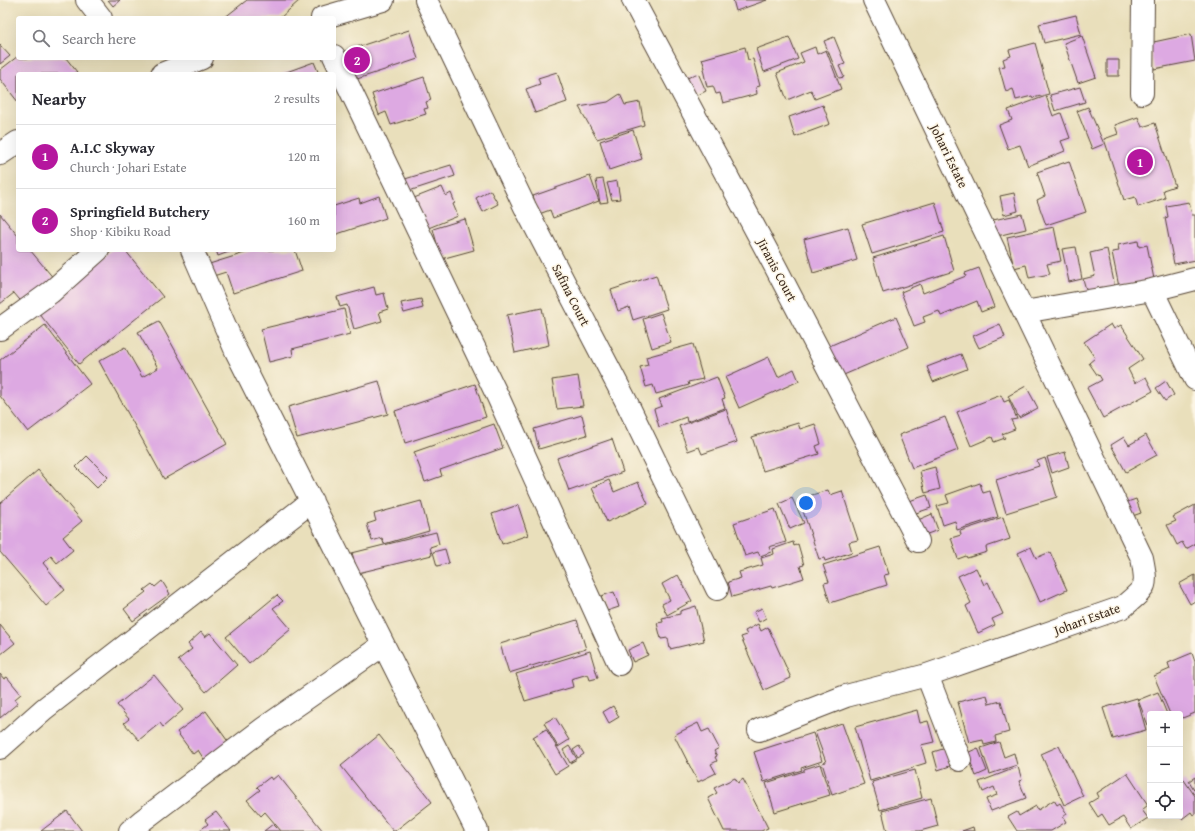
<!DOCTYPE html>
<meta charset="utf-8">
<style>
body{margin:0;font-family:"Gentium Book Plus",serif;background:#f2f2f3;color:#2b2b33}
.controls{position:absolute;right:12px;bottom:12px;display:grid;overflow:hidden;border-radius:4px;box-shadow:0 4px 16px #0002}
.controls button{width:36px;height:36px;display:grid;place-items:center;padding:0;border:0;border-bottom:1px solid #e1e1e2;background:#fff;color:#2b2b33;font:20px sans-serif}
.you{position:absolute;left:806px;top:503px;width:14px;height:14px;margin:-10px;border:3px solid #fff;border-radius:50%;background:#1a73e8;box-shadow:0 0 0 6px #1a73e833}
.badge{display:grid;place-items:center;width:26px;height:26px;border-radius:50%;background:#b5179e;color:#fff;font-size:13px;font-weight:700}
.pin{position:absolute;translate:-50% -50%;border:2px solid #fff;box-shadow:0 1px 4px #0006}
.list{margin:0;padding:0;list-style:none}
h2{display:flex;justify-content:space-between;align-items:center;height:52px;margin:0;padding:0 16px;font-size:17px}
h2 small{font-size:13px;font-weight:400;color:#7c7c81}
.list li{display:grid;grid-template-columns:26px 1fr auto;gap:12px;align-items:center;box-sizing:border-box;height:64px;padding:0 16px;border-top:1px solid #e1e1e2}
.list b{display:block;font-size:15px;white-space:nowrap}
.list p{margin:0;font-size:13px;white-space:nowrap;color:#7c7c81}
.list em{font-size:13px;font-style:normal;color:#7c7c81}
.icon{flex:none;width:22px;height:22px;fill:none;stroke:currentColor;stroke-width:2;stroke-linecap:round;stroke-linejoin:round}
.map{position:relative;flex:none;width:1195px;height:831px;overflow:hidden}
.search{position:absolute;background:#fff;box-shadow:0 4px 16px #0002;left:16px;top:16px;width:320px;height:44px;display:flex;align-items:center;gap:10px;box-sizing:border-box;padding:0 14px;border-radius:4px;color:#7c7c81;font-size:15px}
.panel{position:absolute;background:#fff;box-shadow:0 4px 16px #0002;left:16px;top:72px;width:320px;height:180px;border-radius:4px}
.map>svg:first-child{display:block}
.building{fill:#dda9e2}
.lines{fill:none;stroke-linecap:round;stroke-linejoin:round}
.minor-casing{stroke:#554536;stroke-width:24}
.minor{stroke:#fff;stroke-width:22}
.labels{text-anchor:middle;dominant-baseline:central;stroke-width:3;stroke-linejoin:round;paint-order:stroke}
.street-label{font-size:13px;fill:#3b2a1e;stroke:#fcf5e5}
</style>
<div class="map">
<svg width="1195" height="831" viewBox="0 0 1195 831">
<rect width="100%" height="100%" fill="#fcf5e5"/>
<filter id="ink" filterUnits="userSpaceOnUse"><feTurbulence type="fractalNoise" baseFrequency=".025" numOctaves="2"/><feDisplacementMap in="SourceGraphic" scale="8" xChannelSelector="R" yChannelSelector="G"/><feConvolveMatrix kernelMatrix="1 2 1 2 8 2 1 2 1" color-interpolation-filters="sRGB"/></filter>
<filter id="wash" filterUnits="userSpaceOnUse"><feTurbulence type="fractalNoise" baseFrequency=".012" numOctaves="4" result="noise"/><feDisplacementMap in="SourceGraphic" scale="16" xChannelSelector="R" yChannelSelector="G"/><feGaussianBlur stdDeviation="0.9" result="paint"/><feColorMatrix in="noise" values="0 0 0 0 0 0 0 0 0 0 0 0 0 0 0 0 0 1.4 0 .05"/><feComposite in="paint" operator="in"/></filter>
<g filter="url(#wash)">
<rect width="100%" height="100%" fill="#e9dfbb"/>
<g id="blocks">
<path class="building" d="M108,0H120L113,6Z
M247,0H300L280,18H224Z
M733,0H767L736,11Z
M1076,15L1081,34L1044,43L1039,24Z
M409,30L418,59L351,81L342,52Z
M1191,34L1195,61L1154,69L1149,43Z
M1082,36L1096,77L1078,83L1064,43Z
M789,37L798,59L764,72L756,49Z
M834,37L845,64L839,66L844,77L839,78L824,41Z
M1035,43L1049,94L1033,98L1032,96L1016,100L1013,89L1006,92L999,67L1005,66L1003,59L1011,56L1009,50Z
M0,45L10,56L0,64Z
M745,47L748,60L753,59L760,86L756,87L757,94L723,103L720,93L716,94L713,86L707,87L703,69L705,68L702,59Z
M815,47L817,54L826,50L841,89L815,99L811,90L787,100L777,73L804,62L800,53Z
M18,56V58H66L77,72L74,74H18V102L0,79V70Z
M1107,60H1119V76H1107Z
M314,62L319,74H281Z
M557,72L567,102L535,113L526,89L540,84L538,78Z
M698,73L706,91L692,98L683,80Z
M424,77L431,100L426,102L428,108L424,109L426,114L391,125L386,112L379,115L372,94Z
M1080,87L1085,102L1055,111L1050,95Z
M620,94L625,105L640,102L644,125L597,139L579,107L608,102Z
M1046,96L1053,116L1061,113L1070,138L1061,141L1065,151L1028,166L1020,145L1008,149L999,125L1012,120L1008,110Z
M823,105L830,124L795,137L789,117Z
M1088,107L1104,144L1092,149L1077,111Z
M1138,117L1142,127L1155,123L1175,186L1163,190L1165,198L1138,207L1135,197L1124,200L1104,139L1118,134L1115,125Z
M633,130L642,159L609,170L600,141Z
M1069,161L1086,212L1046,225L1037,200L1045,196L1037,172Z
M451,165L455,176L409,191L405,179Z
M590,176L599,201L553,218L550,210L539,214L533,196Z
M603,179L608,202L600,203L596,180Z
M617,181L620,199L612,200L607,183Z
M442,187L446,196L451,193L455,203L453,204L458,216L426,229L414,198Z
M490,190L498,204L483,212L476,198Z
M1014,193L1018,211L1004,215L1000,196Z
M379,196L386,218L334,235V206L359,198L360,203Z
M935,202L944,232L872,254L862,224Z
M1189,202L1192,215H1195V260L1174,264L1165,218L1168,217L1166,206Z
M0,214L18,236V250H30L55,280L25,306L14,293L0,304Z
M1022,214L1026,229L997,236L993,220Z
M465,219L474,250L441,259L433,229Z
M848,227L857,260L813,273L804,239Z
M1054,227L1061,261L1047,264L1050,274L1029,278L1026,265L1014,268L1007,237Z
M944,236L954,271L883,293L873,258Z
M1138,241L1139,247L1147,245L1154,279L1119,287L1112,252L1119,251L1118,245Z
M1076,247L1082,279L1069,282L1062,249Z
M1107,249L1115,287L1087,293L1083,279L1095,276L1090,253Z
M113,250H125L163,297L79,364L38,312Z
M216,250H234L218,256Z
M254,250H295L302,271L233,293L226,272L207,278L203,266Z
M979,268L994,307L981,312L977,301L941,316L939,311L923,317L925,322L914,326L901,292L920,284L923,293L966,276L965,273Z
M656,275L667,309L633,320L629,307L618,311L611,290Z
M374,287L376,295L384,293L388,309L379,312L382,321L354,329L347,305L340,307L337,297Z
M421,299L423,308L404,313L401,303Z
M542,308L549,345L515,353L507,315Z
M344,309L350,334L292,349L293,356L269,362L261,329Z
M661,313L671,342L652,348L643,319Z
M896,317L909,347L839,377L827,347Z
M159,321L227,444L164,479L99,361L125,347L142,377L158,368L138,332Z
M1000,324L1005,337L979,348L973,336Z
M1111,324L1114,329L1121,325L1143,359L1128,369L1135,383L1146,377L1153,391L1103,418L1087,388L1102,380L1099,375L1098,376L1089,363L1095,358L1084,342Z
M45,325L90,384L28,432L0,396V360Z
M693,344L703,379L688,382L689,385L656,394L653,385L646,387L640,367L648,365L646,357Z
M961,354L967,369L933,382L927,367Z
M769,357L778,377L794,369L799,381L739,408L725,377Z
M578,376L583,406L557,409L552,380Z
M717,377L725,398L722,399L725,408L687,422L686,417L659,427L654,409L662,406L659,399Z
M379,381L388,414L297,438L288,407Z
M1166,381L1174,395L1165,401L1156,388Z
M475,384L486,417L405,443L395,411Z
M1026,386L1038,408L1019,418L1008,396Z
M1001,395L1004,402L1009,400L1017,419L1011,420L1015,429L1002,434L1005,438L994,442L992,437L971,446L957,412Z
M726,409L737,442L702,454L699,447L688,451L679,426Z
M582,415L587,435L539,449L534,429Z
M945,417L958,450L912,468L899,435Z
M798,423L800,429L815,424L821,444L816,446L819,454L763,471L752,437Z
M494,424L503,448L440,470L442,476L425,482L414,452Z
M1146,435L1157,455L1126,472L1111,445L1124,437L1129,445Z
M612,439L623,472L569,491L557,458Z
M1065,452L1069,467L1052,473L1047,457Z
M87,456L108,477L97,488L76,467Z
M1045,458L1057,497L1006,513L996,480L1039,466L1037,461Z
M935,467L940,489L925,493L920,471Z
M38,470L82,521L63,537L73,550L57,563L51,556L43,563L65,590L46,606L0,552V503Z
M609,480L614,492L638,482L648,504L607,522L592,488Z
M980,483L983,493L990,491L998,517L957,530L955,521L943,525L937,506L949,503L946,495Z
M828,490L830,495L842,491L858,540L849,542L852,552L825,561L824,558L819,559L799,499Z
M927,495L931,508L910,515L906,502Z
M792,498L804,523L790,529L779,504Z
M1136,499L1141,513L1124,519L1119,505Z
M421,501L429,531L384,544L382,538L372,541L367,524L376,521L374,514Z
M518,505L528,535L502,544L492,514Z
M1195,505V544L1186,549L1182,542L1177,545L1167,525L1176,521L1173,517Z
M775,509L786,542L769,547L771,552L760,556L758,552L745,556L734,523Z
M932,514L938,530L922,536L918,520Z
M1003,517L1010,539L986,547L987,552L967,558L966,556L958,559L951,538L961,535L960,531Z
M436,532L439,544L430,547L432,555L358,573L352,553Z
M793,542L794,546L798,544L804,565L800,566L804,578L772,588L771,586L732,597L728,582L741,578L739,572L763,565L761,558L774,554L773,549Z
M880,547L889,574L884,575L887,585L830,603L824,583L829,582L823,565Z
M1031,547L1036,558L1050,552L1067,590L1040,602L1018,553Z
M445,549L449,563L437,566L433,552Z
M976,568L984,585L988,582L1003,614L992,619L995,625L978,633L966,606L971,603L958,576Z
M678,575L692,601L667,615L662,604L670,600L662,584Z
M1195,575V601L1190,604L1179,584Z
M162,581L170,594L133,621L124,609L146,592L144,590L152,584L155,587Z
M614,592L619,607L607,611L601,596Z
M277,595L283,601L273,608L291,629L249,664L226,637Z
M696,606L704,641L670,649L668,638L661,639L657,623L663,622L662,618L680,614V611Z
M762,608L766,618L759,622L754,612Z
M577,620L586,649L509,673L500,644Z
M758,624L761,631L768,627L791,678L764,690L741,637L747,635L745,631Z
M0,625L15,643L0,655Z
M201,632L205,637L210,633L237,665L206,692L178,660L192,649L188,644Z
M643,643L648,655L633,662L628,650Z
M590,651L598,678L590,680L588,674L571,679L573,687L525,701L516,674Z
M1192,653L1195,662V713L1180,719V714H1170L1154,676L1170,669L1168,663Z
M0,674L4,679L7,677L21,694L15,699L18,703L0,718Z
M154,675L183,710L163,727L160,723L139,740L124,723L129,719L117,705Z
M1158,692L1167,714H1150V724L1148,725L1138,700Z
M987,695L989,704L1001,701L1009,732L995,736L996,742L984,745L983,740L969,743L958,702Z
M1137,698L1146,730L1113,739L1103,708Z
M613,706L619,717L609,723L603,712Z
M917,710L920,723L928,721L934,742L921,745L926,763L913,767V768L870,781L855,727Z
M206,711L232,747L205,761L198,750L193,754L177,732Z
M555,717L569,740L558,747L544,723Z
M698,723L702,732L709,729L719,748L714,751L717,756L715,757L717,761L711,764L716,773L698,782L674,735Z
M842,723L864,784L832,795L822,763L826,762L815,732Z
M546,729L568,766L555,774L533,737Z
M813,733L822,761L801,768L802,770L764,782L754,752Z
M379,735L432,802L395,831H393L341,766Z
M999,742L1004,757L1014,753L1017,765L990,774L981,748Z
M569,746L577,759L570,763L563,750Z
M579,746L584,754L578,758L573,750Z
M1059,746L1083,796L1064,805L1041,754Z
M946,748L950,766L938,770L933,752Z
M978,748L987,771L976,776L967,753Z
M820,764L830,795L775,812L766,783L804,771V769Z
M1018,767L1022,780L1019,781L1026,798L991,811L986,799L997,795L994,787L983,792L979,782Z
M915,770L922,798L880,810L872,782Z
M1127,773L1148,805L1142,810L1148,818L1131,829L1123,817L1109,825L1102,814L1098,817L1089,803L1099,797L1097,793Z
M278,775L323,831H281L265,812L261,816L247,800L260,790L257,787L270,777L272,780Z
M1195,777V791L1189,781Z
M735,778L738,783L743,779L768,828L761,831H724L708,798L717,793L714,788Z
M1184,780L1195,796V814L1193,815L1191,812L1182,819L1180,817V783Z
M931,798L938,826L920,831H887L882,811Z
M1054,800L1057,805L1060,803L1067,814L1063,817L1066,822L1051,831H1017L1008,817L1017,812L1019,816L1036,806L1038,810Z
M67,811L82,831H41Z
M216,812L231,831H199L208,824L205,820Z
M273,824L280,831H264Z
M973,827L974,831H962Z"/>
</g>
</g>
<g filter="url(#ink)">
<use href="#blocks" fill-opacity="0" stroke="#554536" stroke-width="1"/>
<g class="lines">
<g class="minor-casing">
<path id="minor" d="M87,0L101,18
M426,0L525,207L626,401L717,589
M633,0L775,266L918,541
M322,18L383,0
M334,56L498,397L619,664
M162,74L202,58
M1142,93L1143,0
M0,154L18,142
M192,250L236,351L477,831
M1152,290L1195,379
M1024,312L1152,290L1195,279
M0,329L51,292L98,250
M927,675L960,760
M759,730L846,696L927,675L1123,607C1146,587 1148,589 1142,558L874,0
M0,748L44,709L312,501
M130,831L143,820L264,728L383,645"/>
</g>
<use href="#minor" class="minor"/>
</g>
</g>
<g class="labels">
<g class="street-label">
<text transform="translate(949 156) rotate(64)">Johari Estate</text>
<text transform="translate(777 270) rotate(62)">Jiranis Court</text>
<text transform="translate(571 295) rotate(63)">Safina Court</text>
<text transform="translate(1087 619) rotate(-20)">Johari Estate</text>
</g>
</g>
</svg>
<div class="controls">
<button>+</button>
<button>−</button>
<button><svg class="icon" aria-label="locate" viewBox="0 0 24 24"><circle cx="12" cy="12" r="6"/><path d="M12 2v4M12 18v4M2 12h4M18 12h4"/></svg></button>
</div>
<div class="you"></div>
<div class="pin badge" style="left:1140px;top:162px">1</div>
<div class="pin badge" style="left:357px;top:60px">2</div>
<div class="search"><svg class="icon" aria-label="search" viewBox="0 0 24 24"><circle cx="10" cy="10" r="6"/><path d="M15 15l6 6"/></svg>Search here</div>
<section class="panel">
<h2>Nearby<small>2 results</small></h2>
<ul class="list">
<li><span class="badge">1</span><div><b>A.I.C Skyway</b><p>Church · Johari Estate</p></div><em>120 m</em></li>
<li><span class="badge">2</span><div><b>Springfield Butchery</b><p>Shop · Kibiku Road</p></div><em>160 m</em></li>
</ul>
</section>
</div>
